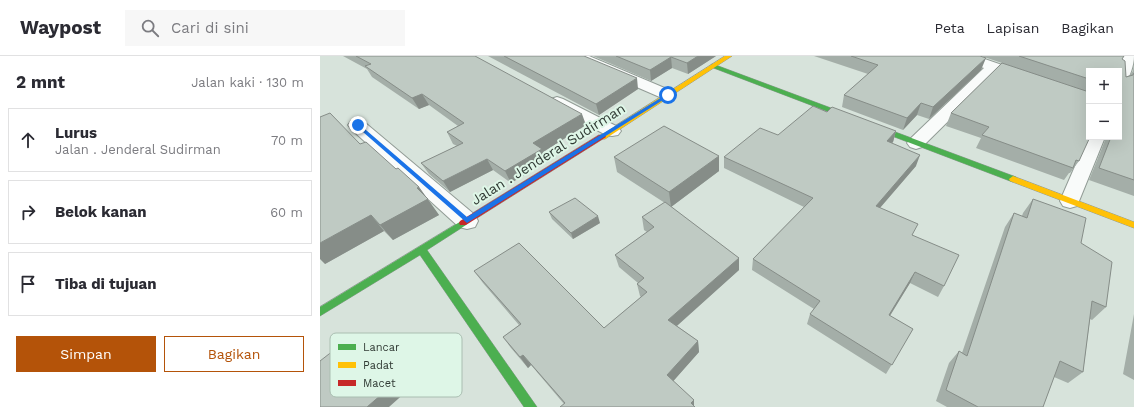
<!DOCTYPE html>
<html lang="id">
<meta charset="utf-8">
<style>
body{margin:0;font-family:"Work Sans",sans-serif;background:#f7f7f7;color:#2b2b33}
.controls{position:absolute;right:12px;top:12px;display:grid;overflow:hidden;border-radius:0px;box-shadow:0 4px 16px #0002}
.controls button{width:36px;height:36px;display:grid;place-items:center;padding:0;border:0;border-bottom:1px solid #e1e1e2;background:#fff;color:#2b2b33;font:20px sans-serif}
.stop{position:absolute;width:12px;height:12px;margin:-9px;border:3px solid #1a73e8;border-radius:50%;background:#fff}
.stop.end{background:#1a73e8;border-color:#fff;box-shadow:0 1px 4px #0008}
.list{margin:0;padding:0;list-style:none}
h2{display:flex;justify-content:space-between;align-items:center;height:52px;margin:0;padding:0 16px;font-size:17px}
h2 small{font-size:13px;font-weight:400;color:#7c7c81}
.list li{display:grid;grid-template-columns:26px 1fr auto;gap:12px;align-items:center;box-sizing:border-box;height:64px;margin:0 8px 8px;padding:0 8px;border:1px solid #e1e1e2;border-radius:0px}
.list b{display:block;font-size:15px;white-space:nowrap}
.list p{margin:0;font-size:13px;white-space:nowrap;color:#7c7c81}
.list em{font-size:13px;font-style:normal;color:#7c7c81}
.actions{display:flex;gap:8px;padding:12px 16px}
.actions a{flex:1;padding:9px 0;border:1px solid #b45309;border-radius:0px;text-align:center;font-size:14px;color:#b45309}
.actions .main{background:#b45309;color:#fff}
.icon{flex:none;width:22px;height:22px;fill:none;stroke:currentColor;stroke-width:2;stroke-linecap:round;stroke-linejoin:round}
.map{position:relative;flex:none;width:814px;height:351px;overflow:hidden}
header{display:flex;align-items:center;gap:24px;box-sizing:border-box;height:56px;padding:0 20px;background:#fff;border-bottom:1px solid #e1e1e2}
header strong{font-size:19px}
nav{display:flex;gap:22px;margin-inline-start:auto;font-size:14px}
.search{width:280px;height:36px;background:#f7f7f7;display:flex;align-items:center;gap:10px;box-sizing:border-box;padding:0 14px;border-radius:0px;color:#7c7c81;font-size:15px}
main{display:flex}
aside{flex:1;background:#fff}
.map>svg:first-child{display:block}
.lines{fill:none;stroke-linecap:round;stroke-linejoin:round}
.street-casing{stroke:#929c96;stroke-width:2}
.fast-casing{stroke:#929c96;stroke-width:1}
.slow-casing{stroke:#929c96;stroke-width:1}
.jam-casing{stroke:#929c96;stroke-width:1}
.street{fill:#f9fbfa;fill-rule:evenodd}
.fast{fill:#4caf50;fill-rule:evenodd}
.slow{fill:#ffc107;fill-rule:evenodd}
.jam{fill:#c62828;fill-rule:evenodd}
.wall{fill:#a4aea8}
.shaded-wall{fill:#868d88}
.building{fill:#bfcac3;stroke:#868d88}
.route{fill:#1a73e8}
.labels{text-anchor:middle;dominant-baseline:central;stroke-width:4;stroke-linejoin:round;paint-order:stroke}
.street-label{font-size:14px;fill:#303a34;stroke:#def6e7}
.key{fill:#def6e7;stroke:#aabeb1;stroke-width:1}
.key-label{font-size:11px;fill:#303a34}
</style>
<header>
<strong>Waypost</strong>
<div class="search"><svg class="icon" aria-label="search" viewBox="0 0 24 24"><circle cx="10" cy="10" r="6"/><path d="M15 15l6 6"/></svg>Cari di sini</div>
<nav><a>Peta</a><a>Lapisan</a><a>Bagikan</a></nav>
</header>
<main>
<aside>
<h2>2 mnt<small>Jalan kaki · 130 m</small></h2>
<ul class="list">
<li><svg class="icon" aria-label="ahead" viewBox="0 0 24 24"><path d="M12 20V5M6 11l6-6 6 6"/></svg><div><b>Lurus</b><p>Jalan . Jenderal Sudirman</p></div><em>70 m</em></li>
<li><svg class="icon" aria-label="right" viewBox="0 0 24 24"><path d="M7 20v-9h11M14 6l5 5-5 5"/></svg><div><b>Belok kanan</b></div><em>60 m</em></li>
<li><svg class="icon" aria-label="arrive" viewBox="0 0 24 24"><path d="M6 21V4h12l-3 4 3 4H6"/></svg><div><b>Tiba di tujuan</b></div></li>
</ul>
<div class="actions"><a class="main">Simpan</a><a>Bagikan</a></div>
</aside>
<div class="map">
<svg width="814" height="351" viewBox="0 0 814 351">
<rect width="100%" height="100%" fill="#d7e3db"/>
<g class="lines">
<g class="street-casing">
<path id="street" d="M250,0H269L354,36L356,39L354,42L348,44L342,42L252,3Z
M635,0H656L711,19L714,22L711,25L706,27L677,17L602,91L596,93L590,91L587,87L590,83L664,12L637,3Z
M802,0H814C814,9 810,21 804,29L799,31V15H796Z
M237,41L243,43L298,71L301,75L298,79L292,80L286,79L231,49L229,46L231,43Z
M37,64L43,65L155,159L158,165L155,171L147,173L139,171L31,73L28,69L31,65Z
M769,78V81H785L757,150L750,152L743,150L740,145Z"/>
</g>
<g class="fast-casing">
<path id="fast" d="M393,8L696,121L697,123L693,126L690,125L391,11V9Z
M143,164L146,165L147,167L146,169L107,194L217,351H204L100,199L0,260V251Z"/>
</g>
<g class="slow-casing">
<path id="slow" d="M405,0H412L285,83H279L278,81Z
M693,120L814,166V172L690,125L689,123Z"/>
</g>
<g class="jam-casing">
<path id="jam" d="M279,79H285L286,81L146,169H140L139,167L140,165Z"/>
</g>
<use href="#street" class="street"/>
<use href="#fast" class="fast"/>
<use href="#slow" class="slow"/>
<use href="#jam" class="jam"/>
</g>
<path class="wall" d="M23,0H155L266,69L223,96L227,105L191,127L173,114L130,136L109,118L101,107L137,90L133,88L127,76L138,70L109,49L99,53L52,21L47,13Z
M168,0H264L318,33L279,59Z
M273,0H396L368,18L352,12L331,25Z
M494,0H660L661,14L609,63L597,59L583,74L522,51L524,39L548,18Z
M661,0H804L802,3L806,21L810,19L813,15L814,6V140L769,124L786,82V81H799V15H769V81L759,105L750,117H749L744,124L656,92L661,82L626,70L631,57L682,7Z
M576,75L573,86L572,87L596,110L560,152L593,179L624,230L618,241L590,227L570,260L593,273L566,318L487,268L490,258L494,253L432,214L433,203L484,151L404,112V101L458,79Z
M40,88L76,113L99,131L119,159L73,184L64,175L5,208Z
M399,100V115L351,151L419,202V214L357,270L378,285L379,296L353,325L374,344V350L244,348L211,309L208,312L191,292L183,281L199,269L163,227L154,215L284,272L321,241L320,240L317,228L318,227L299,211L295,199L327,176L324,174L322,161L345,147L297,116L294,101Z
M713,143L761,187L786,251L772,264L770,263L763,316L748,327L734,321L723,351H627L616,345L629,307L639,295L642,297L685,171L694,157L702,160L703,157Z
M229,156L280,167L253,183L232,163Z
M814,258V324L803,318Z"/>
<path class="shaded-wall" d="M378,0H396L368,18L367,7Z
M351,1L352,12L331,25L330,14Z
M666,2L661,14L609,63L613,51Z
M317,22L318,33L279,59L276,48Z
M102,38L109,49L99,53L92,42Z
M601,47L597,59L583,74L587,62Z
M262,58L266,69L223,96L227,105L191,127L185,115L213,87Z
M576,75L573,86L563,96L567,85Z
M600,99L596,110L552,161L556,150Z
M399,100V115L351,151L349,136Z
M167,103L173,114L130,136L123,125Z
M99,131L119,159L73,184L60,169L97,132Z
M51,159L64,175L5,208L0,203V187Z
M278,160L280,167L253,183L251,177Z
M419,202V214L351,275L348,264Z
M595,216L590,227L564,269L569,259Z
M27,284L39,293L87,335L69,351H47Z
M378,285L379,296L349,330L347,319Z
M203,299L211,309L208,312L200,301Z
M374,344V351L371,347Z"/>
<path class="building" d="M36,0H155L262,58L213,87L222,93L185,115L167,103L123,125L101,107L143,87L127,76L144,67L102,38L92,42L45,10L51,8Z
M184,0H264L317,22L276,48Z
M296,0H378L367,7L351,1L330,14Z
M531,0H660L666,2L613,51L601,47L587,62L524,39L558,9Z
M699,0H804L802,3L805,5L806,21L813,19L814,17V124L779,112L791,81H799V15H769V23Z
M682,7L769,36V81H770L759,105L756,104L753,112L662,79L669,71L631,57Z
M493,50L507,56L512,51L576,75L567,85L600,99L556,150L598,168L592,179L639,199L624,230L595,216L569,259L593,273L572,309L490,258L500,245L433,203L493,142L404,101L440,72L458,79Z
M10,57L40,88L46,86L76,113L78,112L99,131L97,132L108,143L60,169L51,159L0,187V61Z
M344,70L399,100L349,136L294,101Z
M255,142L278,160L251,177L229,156Z
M713,143L766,162L761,187L792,206L786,251L772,245L763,316L740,305L723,351H658L626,334L639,295L647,300L694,157L707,162Z
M345,146L419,202L348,264L378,285L347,319L374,344L371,347L375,351H240L245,347L203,299L200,301L183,281L201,268L154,215L199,187L284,272L327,236L317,228L324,222L295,199L334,171L322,161Z
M27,284L76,326L47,351H0V305Z"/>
<path class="route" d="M347,38L351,39L147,167L35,69L39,68L147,161Z"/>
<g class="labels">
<g class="street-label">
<text transform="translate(228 98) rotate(-32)">Jalan . Jenderal Sudirman</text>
</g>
</g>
<rect x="10" y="277" width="132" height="64" rx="6" class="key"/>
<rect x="18" y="288" width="18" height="6" fill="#4caf50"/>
<rect x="18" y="306" width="18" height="6" fill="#ffc107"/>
<rect x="18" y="324" width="18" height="6" fill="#c62828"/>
<g class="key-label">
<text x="43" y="295">Lancar</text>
<text x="43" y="313">Padat</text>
<text x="43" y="331">Macet</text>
</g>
</svg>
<div class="controls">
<button>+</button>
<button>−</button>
</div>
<div class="stop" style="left:348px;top:39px"></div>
<div class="stop end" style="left:38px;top:69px"></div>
</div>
</main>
